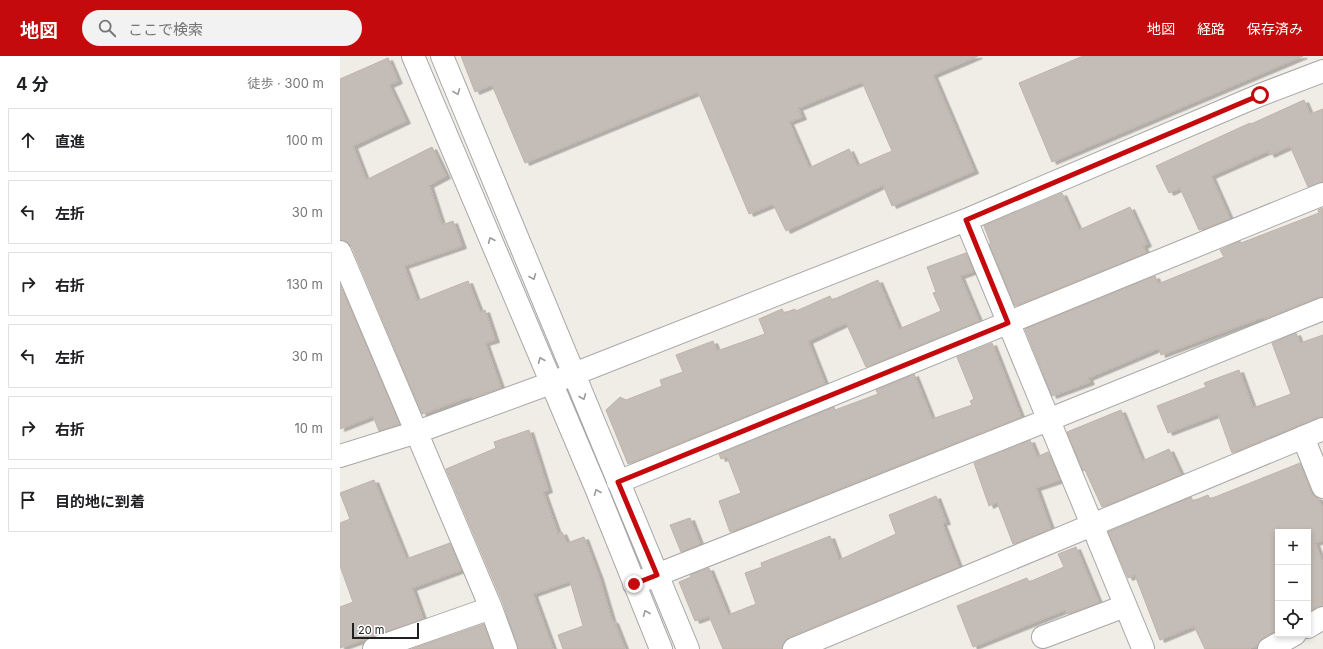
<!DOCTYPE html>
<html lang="ja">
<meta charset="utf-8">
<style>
body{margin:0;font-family:Inter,"Noto Sans JP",sans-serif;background:#f2f2f2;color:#202124}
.controls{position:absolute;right:12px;bottom:12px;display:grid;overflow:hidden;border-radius:0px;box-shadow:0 2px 6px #0003}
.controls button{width:36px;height:36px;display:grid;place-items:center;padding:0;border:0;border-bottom:1px solid #e0e0e0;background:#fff;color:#202124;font:20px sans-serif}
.scale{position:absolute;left:12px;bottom:10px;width:67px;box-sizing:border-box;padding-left:4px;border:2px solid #202020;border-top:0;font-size:11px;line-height:14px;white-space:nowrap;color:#202020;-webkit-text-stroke:3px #fff;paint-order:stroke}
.stop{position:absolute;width:12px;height:12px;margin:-9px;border:3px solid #c50a0d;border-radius:50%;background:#fff}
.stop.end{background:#c50a0d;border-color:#fff;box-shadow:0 1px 4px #0008}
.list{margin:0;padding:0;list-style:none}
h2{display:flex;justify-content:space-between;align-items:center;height:52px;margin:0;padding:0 16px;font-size:17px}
h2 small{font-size:13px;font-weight:400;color:#757577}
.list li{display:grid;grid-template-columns:26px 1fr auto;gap:12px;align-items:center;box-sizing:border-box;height:64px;margin:0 8px 8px;padding:0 8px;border:1px solid #e0e0e0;border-radius:0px}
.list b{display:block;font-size:15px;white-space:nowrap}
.list em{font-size:13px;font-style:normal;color:#757577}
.icon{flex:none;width:22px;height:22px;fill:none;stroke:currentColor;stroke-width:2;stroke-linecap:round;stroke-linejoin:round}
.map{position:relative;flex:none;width:983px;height:593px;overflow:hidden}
header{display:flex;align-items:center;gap:24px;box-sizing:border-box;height:56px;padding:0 20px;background:#c50a0d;color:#fff}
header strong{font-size:19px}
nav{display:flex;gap:22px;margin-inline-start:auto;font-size:14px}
.search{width:280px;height:36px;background:#f2f2f2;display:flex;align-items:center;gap:10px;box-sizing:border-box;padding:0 14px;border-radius:22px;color:#757577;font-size:15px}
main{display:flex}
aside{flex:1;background:#fff}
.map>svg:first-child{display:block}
.building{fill:#c4bcb6;stroke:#c1b3a9;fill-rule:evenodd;filter:url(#shadow)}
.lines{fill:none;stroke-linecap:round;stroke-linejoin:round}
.minor-casing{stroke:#a7a7a7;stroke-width:24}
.minor{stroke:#fff;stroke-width:22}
.oneway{stroke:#9b9b9b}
.route{stroke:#c50a0d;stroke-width:5}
</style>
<header>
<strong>地図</strong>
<div class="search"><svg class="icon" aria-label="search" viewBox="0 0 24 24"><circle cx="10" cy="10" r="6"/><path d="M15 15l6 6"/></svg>ここで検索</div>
<nav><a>地図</a><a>経路</a><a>保存済み</a></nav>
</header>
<main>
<aside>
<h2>4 分<small>徒歩 · 300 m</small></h2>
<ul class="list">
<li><svg class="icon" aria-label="ahead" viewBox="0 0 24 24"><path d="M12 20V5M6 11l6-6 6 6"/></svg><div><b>直進</b></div><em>100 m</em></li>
<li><svg class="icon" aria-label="left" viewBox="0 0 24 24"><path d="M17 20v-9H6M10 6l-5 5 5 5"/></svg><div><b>左折</b></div><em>30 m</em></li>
<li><svg class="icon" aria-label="right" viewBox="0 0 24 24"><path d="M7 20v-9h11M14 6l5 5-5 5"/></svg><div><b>右折</b></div><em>130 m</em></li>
<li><svg class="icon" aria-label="left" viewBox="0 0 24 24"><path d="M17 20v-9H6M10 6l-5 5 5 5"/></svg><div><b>左折</b></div><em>30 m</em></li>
<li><svg class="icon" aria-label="right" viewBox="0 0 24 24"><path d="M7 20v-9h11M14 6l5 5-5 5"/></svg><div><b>右折</b></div><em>10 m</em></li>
<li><svg class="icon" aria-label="arrive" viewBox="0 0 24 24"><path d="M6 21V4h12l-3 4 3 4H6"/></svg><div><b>目的地に到着</b></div></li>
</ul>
</aside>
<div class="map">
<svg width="983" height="593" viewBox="0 0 983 593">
<defs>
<filter id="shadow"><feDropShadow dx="4.5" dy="2.5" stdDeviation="0" flood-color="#0004"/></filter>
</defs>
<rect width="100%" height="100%" fill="#f0ece6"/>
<path class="building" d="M121,0H638L593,19L634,115L552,150L543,129L446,175L433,148L409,158L358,36L185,107L152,29L135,36ZM522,26L552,95L517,110L509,93L469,112L449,66L462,61L458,52Z
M743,0H963L712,106L679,27Z
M48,2L58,25L49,29L66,65L13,90L26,124L92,91L106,120L89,129L102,169L113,165L122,190L64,210L77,245L128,225L140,256L145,254L155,284L145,287L161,332L132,342L131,340L82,358L12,191L7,186L0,184V23Z
M964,44L970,58L983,53V126L968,131L950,90L930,99L928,95L871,120L890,163L859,174L840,132L829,137L816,110L910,67L911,68Z
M722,137L739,174L790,151L807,188L803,190L806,197L675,250L649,188H651L644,170Z
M983,152V241H978L924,263L923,261L821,299L819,292L748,322L750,326L712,340L685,273L815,220L818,228L884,201L880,194L900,185L901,187L979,157L978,154Z
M626,197L634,215L620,220L639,265L526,311L506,267L468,285L485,328L288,408L266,354L280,341L286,344L322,330L320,324L343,316L336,299L373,285L377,295L425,278L419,263L442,253L444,257L455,253L456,255L490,240L492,244L538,224L559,273L601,255L593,237L596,236L587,211Z
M0,228L60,368L39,375L33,360L0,373Z
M956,277L960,287L983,279V361H978L892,397L878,358L828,377L817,350L866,331L864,327L899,314L913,352L951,338L932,287Z
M652,287L681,361L390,476L379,445L401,437L387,401L381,403L379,398L494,351L495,354L538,338L536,334L574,318L592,363L632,349L630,345L634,343L617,301Z
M781,354L802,405L829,393L841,419L762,451L745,414L743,415L727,376Z
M189,374L208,434L203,436L218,478L222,476L227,487L244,481L259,521L272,565H274L285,593H223L218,579L243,570L230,525L193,538L213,593H178L163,547L106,413L156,392L154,386Z
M690,384L697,401L708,396L720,424L696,432L711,473L673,488L657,446L649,450L634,407Z
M960,407L971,436L975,441L978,442L983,454V484L975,487L983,508V550L977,551L968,556V476H938V573L923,582L918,589L907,593H865L854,570L820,584L795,519L788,522L768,476L851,441L853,445L868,439L870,443Z
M34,424L66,503L110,487L121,514L72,532L83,563L0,592V551L13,546L0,510V467L10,463L0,437Z
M596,440L606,466L602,467L619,511L449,581L444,586L442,593H383L369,560L355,565L339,526L351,521L350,519L369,512L388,559L416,548L405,517L422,511L421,507L490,480L499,504L556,478L549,459Z
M350,462L360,488L341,496L330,469Z
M736,491L759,547L727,558L725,554L633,591L617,550L687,522L689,526L724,511L718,498Z
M144,568L153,593H72Z"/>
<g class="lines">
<g class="minor-casing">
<path id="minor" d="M73,0L256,432L321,593
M102,0L348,593
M626,164L803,592
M0,196L151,552L166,593
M963,381L983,431
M0,400L77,376L211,327L626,164L920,39L983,15
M278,426L983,138
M294,528L708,364L983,253
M968,571L983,562
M703,581L785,550
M34,593L151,552
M454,593L983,373
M929,593L955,578"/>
</g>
<use href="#minor" class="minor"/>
</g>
<defs><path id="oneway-chevron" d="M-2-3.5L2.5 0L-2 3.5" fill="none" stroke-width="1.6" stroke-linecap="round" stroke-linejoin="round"/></defs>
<g class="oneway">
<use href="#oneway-chevron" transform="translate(117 36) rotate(68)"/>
<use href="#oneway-chevron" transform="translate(151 184) rotate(-113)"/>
<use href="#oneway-chevron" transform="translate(193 221) rotate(68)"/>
<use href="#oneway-chevron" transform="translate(201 304) rotate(-113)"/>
<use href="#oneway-chevron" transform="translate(243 341) rotate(68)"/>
<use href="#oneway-chevron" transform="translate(257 436) rotate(-112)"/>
<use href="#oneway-chevron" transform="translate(306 557) rotate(-112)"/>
</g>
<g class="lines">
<path class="route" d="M294,528L317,519L278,426L668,267L626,164L920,39"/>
</g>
</svg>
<div class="controls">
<button>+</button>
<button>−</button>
<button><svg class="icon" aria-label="locate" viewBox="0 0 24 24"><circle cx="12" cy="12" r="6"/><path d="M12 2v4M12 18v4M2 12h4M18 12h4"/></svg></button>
</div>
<div class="scale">20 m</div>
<div class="stop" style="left:920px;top:39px"></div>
<div class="stop end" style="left:294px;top:528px"></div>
</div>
</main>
